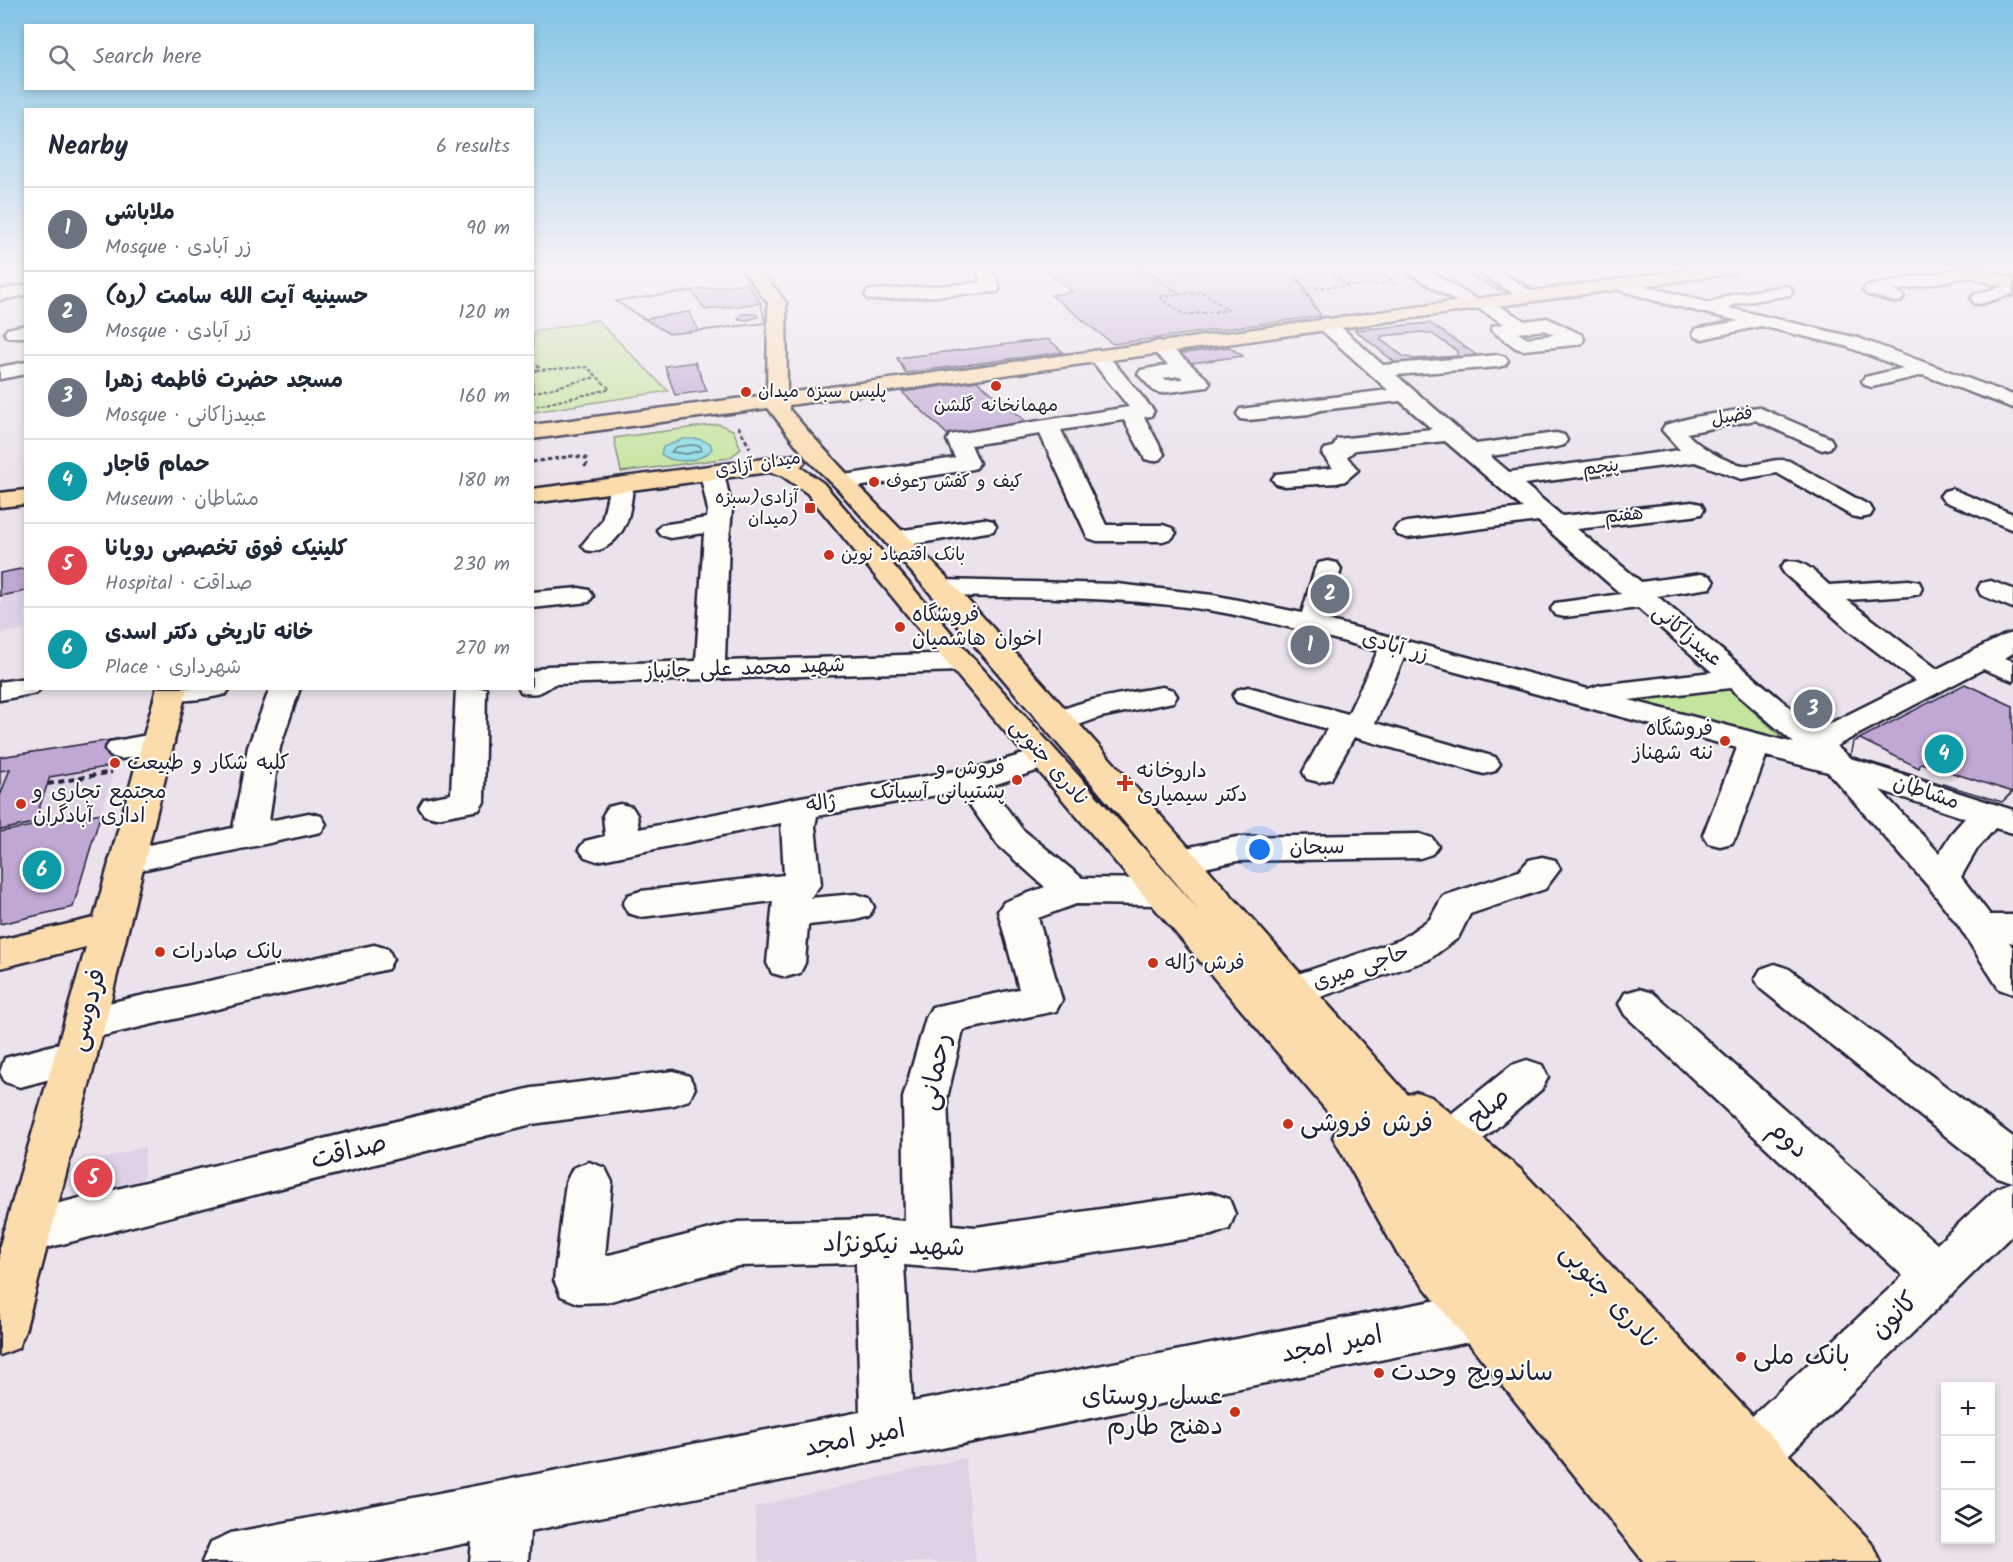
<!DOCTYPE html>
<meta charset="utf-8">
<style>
body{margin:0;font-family:Kalam,"Playpen Sans Arabic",sans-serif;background:#f2f2f3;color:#1f2937}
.controls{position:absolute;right:18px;bottom:18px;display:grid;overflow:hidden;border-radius:0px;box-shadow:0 3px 9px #0003}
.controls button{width:54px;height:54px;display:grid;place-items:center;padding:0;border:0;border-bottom:2px solid #e0e1e3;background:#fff;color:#1f2937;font:30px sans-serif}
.you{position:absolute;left:1260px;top:850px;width:21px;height:21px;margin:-15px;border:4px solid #fff;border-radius:50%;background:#1a73e8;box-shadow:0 0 0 9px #1a73e833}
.badge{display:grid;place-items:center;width:39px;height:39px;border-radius:50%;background:#1a73e8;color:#fff;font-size:20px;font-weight:700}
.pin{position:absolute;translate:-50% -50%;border:3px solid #fff;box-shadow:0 2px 6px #0006}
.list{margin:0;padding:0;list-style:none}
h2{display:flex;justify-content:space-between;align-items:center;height:78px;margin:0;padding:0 24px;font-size:26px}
h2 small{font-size:20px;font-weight:400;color:#747a83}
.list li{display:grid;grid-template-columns:39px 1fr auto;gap:18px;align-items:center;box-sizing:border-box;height:84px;padding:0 24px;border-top:2px solid #e0e1e3}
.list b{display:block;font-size:22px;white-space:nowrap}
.list p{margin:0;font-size:20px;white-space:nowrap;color:#747a83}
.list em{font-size:20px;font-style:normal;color:#747a83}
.icon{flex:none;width:33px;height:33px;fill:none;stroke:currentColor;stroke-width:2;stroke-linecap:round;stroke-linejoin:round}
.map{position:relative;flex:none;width:2013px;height:1562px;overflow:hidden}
.search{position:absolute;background:#fff;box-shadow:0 3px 9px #0003;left:24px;top:24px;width:510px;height:66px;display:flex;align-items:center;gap:15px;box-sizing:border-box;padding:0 21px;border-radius:0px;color:#747a83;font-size:22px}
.panel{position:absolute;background:#fff;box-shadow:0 3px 9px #0003;left:24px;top:108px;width:510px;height:582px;border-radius:0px}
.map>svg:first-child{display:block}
.built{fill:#ded0e5}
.green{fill:#c4e59d;stroke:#73846c;stroke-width:1.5}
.water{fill:#89dbe1;stroke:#60919f;stroke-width:1.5}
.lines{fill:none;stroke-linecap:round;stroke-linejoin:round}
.shore{stroke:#4b6c7d;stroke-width:1.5}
.building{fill:#c0a7d4;stroke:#22223b;stroke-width:1.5;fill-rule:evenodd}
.minor-casing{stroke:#22223b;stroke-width:5}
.major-casing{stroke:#22223b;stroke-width:5}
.path-far2{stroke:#22223b;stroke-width:2;stroke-dasharray:4 2;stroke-linecap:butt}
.path-far1{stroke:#22223b;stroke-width:3;stroke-dasharray:4.5 3;stroke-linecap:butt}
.path{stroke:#22223b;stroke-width:4;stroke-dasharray:6 4.5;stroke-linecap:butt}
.minor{fill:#fdfcf7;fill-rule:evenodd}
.major{fill:#fcdcac;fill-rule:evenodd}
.poi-dot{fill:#c8321e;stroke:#fdfcf7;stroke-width:2}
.labels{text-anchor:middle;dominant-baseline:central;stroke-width:4.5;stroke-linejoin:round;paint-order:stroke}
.far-poi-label{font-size:18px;fill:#22223b;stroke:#fdfcf7;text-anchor:start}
.far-street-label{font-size:18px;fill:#22223b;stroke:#fdfcf7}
.poi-label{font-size:21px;fill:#22223b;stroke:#fdfcf7;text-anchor:start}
.street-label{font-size:21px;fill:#22223b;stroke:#fdfcf7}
.near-street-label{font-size:26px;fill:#22223b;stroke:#fdfcf7}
.near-poi-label{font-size:26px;fill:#22223b;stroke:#fdfcf7;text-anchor:start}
</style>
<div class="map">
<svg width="2013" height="1562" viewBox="0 0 2013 1562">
<rect width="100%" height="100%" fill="#ebe2ec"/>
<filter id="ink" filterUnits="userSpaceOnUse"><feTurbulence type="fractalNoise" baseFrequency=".0167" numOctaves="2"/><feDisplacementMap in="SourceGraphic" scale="12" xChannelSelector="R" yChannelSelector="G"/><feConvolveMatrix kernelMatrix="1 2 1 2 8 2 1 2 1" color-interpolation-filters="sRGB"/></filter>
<g filter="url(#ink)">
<path class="built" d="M1293,269H1405L1456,298L1321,316Z
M25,591V630L0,633V606L5,595Z
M124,738L102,810L0,830V757Z
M145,1147L143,1189L75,1202L84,1164Z
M965,1458L976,1562H759L754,1507Z"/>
<path class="green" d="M597,320L668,391L533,412V332Z
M718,424L733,430L741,449L729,458L621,472L614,438Z
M1725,686L1785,740L1613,698Z"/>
<path class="water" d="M683,439H699L710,443L712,449C701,462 674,465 661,454L663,447Z"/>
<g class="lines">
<path class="shore" d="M691,445L700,446L702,450L687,454L671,452L676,447Z"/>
</g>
<path class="building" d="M1044,269H1293L1321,316L1113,344L1051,295L1072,292Z
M1460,269H1498L1531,287L1497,290Z
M747,283L761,303L765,323L669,334L615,301Z
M692,291L705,310L761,303L765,323L699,331L689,312L644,319L615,301Z
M742,314H755L758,317L748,320L738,319Z
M1430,323L1485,361L1402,368L1355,330ZM1422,332L1432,334L1457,351V356L1414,359L1403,356L1380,339L1382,336Z
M1048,339L1063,352L906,373L897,358Z
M1229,347L1243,356L1184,364L1171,355Z
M695,362L707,391L675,395L665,366Z
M977,381L1028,423L949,436L902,392Z
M26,568V591L0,596V573Z
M1965,684L2013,706V791L2002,802L1850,756L1853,742Z
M124,738L116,765L50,777L34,823L0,830V757Z
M1860,739L1919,768L1921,763L2013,792L2002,802L1850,756L1853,742Z
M10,769L0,796V771Z
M101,813L73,907L0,924V832Z"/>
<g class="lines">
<g class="minor-casing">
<path id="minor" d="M976,269H992L1000,288L997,292L874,300L868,299L865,295L868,291L874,290L981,283Z
M1407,269H1426L1476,299H1487L1525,321L1547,318L1582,335L1584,339L1582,343L1575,345L1523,350L1516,348L1491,330L1493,326L1504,324L1473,305H1462L1409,273ZM1544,330L1554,335L1526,338L1518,333Z
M1477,269H1496L1539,296L1536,300H1524L1479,273Z
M1958,269H1979L1980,271L1972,276L1894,291L1901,293L1904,297L1901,301L1895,302L1866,294L1863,290L1866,286L1872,285Z
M1619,279L1710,303L1730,295L1784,286L1790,287L1793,291L1790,295L1735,304L1729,308L1858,338L2013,395V408L1923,375L1872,387L1865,385L1862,381L1865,377L1903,368L1845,346L1761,326L1702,339L1695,337L1693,333L1695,329L1739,321L1663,303L1613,288L1610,284L1613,280Z
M2013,283V294L1980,304L1974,303L1971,299L1974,295Z
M26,285V295L0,300V290Z
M1326,318L1333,320L1383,365L1498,355L1505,357L1508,361L1505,365L1498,367L1396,375L1476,444L1556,433L1564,435L1567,440L1564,445L1556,447L1490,456L1509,472L1680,450L1662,430L1665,425L1694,417L1758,407L1830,438L1833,443L1830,448L1822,450L1755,420L1687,433C1696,445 1726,463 1743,465C1758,467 1773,457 1789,461L1870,506L1873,511L1870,516L1861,518L1852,516L1777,473L1741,479L1695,462L1524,484L1562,516L1692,502L1701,504L1704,509L1701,514L1692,516L1577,529L1641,582L1701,574L1710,576L1714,582L1710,588L1657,596L1817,730L1915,681L1851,632L1785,574L1781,568L1785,562C1804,558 1815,573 1829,585L1909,580L1919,582L1922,588L1919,594L1909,596L1847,600L1937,669L2003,636L2013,633V653L2005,658L2013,661V681L1983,669L1836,746L1850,758L2013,810V833L1995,828L1977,849L1961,877L1990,915H2013V943L2009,942L2013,948V994L1999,989L1958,925L1929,887L1828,772L1766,756L1737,835L1732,843L1720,846L1708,843L1703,835L1737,748L1404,658L1375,723L1495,757L1500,764L1495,771L1484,774L1354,737L1331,779L1319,782L1307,779L1303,772L1327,729L1237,702L1233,696L1237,690L1248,687L1348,714L1378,651C1323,636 1270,621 1214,611C1124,596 1032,598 941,596L931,594L928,588L931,582L941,580L1117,584L1213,595L1302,613L1315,569L1319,563L1328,561L1337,563L1341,569L1327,620L1588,689L1600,685L1712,672L1638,608L1565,617L1555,615L1551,609L1555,603L1621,594L1538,521L1407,538L1398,535L1394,530L1398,525L1407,522L1523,508L1445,441L1355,450L1347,457L1358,470L1345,481L1337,483L1284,486L1276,484L1272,479L1276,474L1333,468L1322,454L1325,449L1333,447L1337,439L1432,429L1400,401L1321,410L1309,414L1248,420L1240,419L1237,414L1240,409L1248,408L1388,390L1319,328L1317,324L1319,320ZM1730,688L1794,743L1629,700ZM1880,790L1965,818L1951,834L1939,853Z
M26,325V337H7L5,333L7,329Z
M1159,341L1166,343L1207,379L1210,383L1207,387L1161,393L1154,391L1138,374L1141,370L1168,365L1149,347L1152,343ZM1180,376L1183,379L1166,380L1163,378Z
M1098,350L1105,352L1154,411L1151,416L1144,417L1164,454L1161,459L1153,461L1145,459L1124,420L1061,430L1106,525H1163L1172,528L1176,533L1172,538L1163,541H1097L1088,538L1040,434L971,445L979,463L976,468L968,470L844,489L836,487L832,482L836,477L844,475L955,458L947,440L950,435L1129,407L1088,356L1091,352Z
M26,362V374L0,379V367Z
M712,466L720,468L724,473L732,510L729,540L725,661L961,653L971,656L976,662L971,668L961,671L554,684C543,692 536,696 521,692L519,688H532V672L547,666L696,661L704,533L670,538L661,535L657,530L661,525L707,518L708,510L700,473L704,468Z
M622,478L630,480L634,485C631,497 631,512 626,523C619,539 603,555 586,550L582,545L602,521L610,485L614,480Z
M1952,489L2013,514V530L1944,501L1940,496L1944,491Z
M984,519L993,521L996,526L993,531L896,547L887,544L883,539L887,534L896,531Z
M1991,581L2013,589V608L1981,595L1978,589L1981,583Z
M579,588L589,590L593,596L589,602L532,608V592Z
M26,678V688H40L37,693L0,700V682Z
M1162,687L1173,690L1177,696L1173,702L1101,717L1059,732L1048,730L1043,723C1059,701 1135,692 1162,687Z
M158,688H230L226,694C206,699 180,703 160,698L156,692Z
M270,688H300L280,747L269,821L309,813L321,816L326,824L321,832L127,873L114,870L109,861L114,852L233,828L248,747Z
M456,688H486L484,802L479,810L436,818L424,815L419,807L424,799L451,794Z
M158,733L169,736L174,743L169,750L121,759L110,756L105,749L110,742Z
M1044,748L1055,751L1060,758L1055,765L990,786L1022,829L1082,878L1160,879L1173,883L1178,892L1173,901L1160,905L1076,904L1038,918L1062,1000L1056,1011L963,1030L947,1098L952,1225L976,1227L1212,1193L1229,1199L1235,1214L1229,1229L1212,1235L976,1271L904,1265L912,1402L1479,1292L1497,1299L1504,1316L1497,1333L1479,1340L530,1531L528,1562H470L472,1542L375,1562H202L211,1542L231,1533L860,1412L856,1263L738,1266L607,1302L578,1303L561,1296L554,1280L566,1182L573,1168L589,1162L605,1168L612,1182L605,1256L738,1222L879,1219L905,1221L903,1098L926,1018L932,1007L1019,989L998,911L1004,902L1045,887L998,845L960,791L817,816L815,826L821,884L810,898L856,894L869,898L874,907L869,916L856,920L808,925L805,963L800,973L786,977L772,973L767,963L773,901L641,917L628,913L623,904L628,895L641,891L784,875L781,823L597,861L585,857L579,849L585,841L605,836L603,815L608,807L620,804L632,807L637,815L639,829L801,797L980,767Z
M1420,834L1432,838L1438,846L1432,854L1420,858L1237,861L1180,873L1167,870L1162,861L1167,852L1237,837Z
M1542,857L1555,860L1560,869L1545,889L1470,914L1458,938L1428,960L1294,1006L1280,1002L1274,991L1280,980L1400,940L1430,919L1443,896L1519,871L1529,860Z
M374,945L388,949L393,959L388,969L85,1040L71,1035L65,1024L71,1013L85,1008Z
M1775,964L1789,969L2013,1137V1182L1997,1177L1761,989L1755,979L1761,969Z
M1639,989L1653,993L1937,1244L1997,1188L2013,1182V1234L1771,1472L1752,1480L1733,1472L1725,1453L1733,1434L1903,1276L1625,1015L1619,1004L1625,993Z
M76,1039L91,1044L97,1056L91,1068L20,1087L5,1082L0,1072L5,1058Z
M1527,1060L1542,1065L1548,1077L1542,1089L1468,1152L1452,1158L1436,1152L1430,1139L1436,1126L1512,1065Z
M674,1071L689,1076L695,1088L689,1100L674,1105L532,1124L27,1253L10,1247L3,1232L10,1217L27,1211L532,1088Z"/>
</g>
<g class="major-casing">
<path id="major" d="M742,269H759L786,302L787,393L1694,269H1736L1734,273L1728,274L789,405V409C840,470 897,524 951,582C1105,751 1256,924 1408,1095L1416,1092L1431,1097L1521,1170L1871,1542L1880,1562H1644L1397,1253L1333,1137L1339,1125L951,668L807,493L781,475L769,472L532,503V489L794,455L802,457L805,462L800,467L823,483L971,656L1199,910L931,594L836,487L807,459L768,408L532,439V425L767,395L768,303Z
M1956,269H1980L2013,279V290L1958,273Z
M26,490V504L0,507V493Z
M157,688H187L105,1024L25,1331L18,1348L0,1355V1245L86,947L0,968V940L94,918Z"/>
</g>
<path class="path-far2" d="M1142,269L1139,270L1140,272L1151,274L1158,272L1155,269
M1291,269L1315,309
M1158,270L1171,269
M1379,272L1395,283L1347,286L1333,274Z
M1151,274L1180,294
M1303,288L1347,286
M1202,292L1228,310L1184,315L1159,297Z
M532,361L539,367L532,374
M536,370L587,367L610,389L537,406
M532,393L596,377"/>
<path class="path-far1" d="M738,426L750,448
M532,462L573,456L586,458L587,464L583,468"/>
<path class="path" d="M48,784L112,772"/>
<use href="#minor" class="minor"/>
<use href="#major" class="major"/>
</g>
</g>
<linearGradient id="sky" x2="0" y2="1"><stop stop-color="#82c4e5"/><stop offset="0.55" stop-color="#f6f2f6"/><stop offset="1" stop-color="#f6f2f6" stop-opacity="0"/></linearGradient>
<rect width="2013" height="487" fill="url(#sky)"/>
<g class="poi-dot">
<circle cx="996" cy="386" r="6"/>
<circle cx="746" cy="392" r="6"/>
<circle cx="874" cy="482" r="6"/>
<rect x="804" y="502" width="12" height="12" rx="3"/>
<circle cx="829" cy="555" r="6"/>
<circle cx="900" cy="627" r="6"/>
<circle cx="1725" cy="741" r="6"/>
<circle cx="115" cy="763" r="6"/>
<circle cx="1017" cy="780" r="6"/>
<path d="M1122 774h6v6h6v6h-6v6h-6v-6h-6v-6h6z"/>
<circle cx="21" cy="804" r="6"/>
<circle cx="160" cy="952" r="6"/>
<circle cx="1153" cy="963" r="6"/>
<circle cx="1288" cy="1124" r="6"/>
<circle cx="1741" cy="1357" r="6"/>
<circle cx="1379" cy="1373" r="6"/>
<circle cx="1235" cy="1412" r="6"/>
</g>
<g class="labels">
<g class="far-poi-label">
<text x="758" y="392">پلیس سبزه میدان</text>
<text x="996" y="406" text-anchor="middle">مهمانخانه گلشن</text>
<text x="886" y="482">کیف و کفش رعوف</text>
<text x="798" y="498" text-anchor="end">آزادی(سبزه<tspan x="798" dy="21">میدان)</tspan></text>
<text x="841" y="555">بانک اقتصاد نوین</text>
</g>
<g class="far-street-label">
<text transform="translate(1732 417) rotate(-9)">فضیل</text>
<text transform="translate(758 465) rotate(-9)">میدان آزادی</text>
<text transform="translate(1601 468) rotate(-7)">پنجم</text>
<text transform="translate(1624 516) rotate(-6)">هفتم</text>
</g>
<g class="poi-label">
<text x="912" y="615">فروشگاه<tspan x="912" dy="24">اخوان هاشمیان</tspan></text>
<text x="1713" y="729" text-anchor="end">فروشگاه<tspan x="1713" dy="24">ننه شهناز</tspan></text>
<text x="127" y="763">کلبه شکار و طبیعت</text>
<text x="1005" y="768" text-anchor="end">فروش و<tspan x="1005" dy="24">پشتیبانی آسیاتک</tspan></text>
<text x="1137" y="771">داروخانه<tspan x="1137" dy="24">دکتر سیمیاری</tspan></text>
<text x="33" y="792">مجتمع تجاری و<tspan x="33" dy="24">اداری آبادگران</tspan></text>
<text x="172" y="952">بانک صادرات</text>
<text x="1165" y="963">فرش ژاله</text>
</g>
<g class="street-label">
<text transform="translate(1687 636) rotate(40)">عبیدزاکانی</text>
<text transform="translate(1395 647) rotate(15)">زر آبادی</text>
<text transform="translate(745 669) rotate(-2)">شهید محمد علی جانباز</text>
<text transform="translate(1049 763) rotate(49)">نادری جنوبی</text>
<text transform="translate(1926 793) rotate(18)">مشاطان</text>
<text transform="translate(821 804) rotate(-9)">ژاله</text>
<text transform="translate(1317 848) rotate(-1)">سبحان</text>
<text transform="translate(1361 968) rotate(-19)">حاجی میری</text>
</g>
<g class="near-street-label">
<text transform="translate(88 1010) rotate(-75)">فردوسی</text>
<text transform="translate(936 1072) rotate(-79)">رحمانی</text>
<text transform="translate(1489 1108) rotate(-40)">صلح</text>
<text transform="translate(1788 1140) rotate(42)">دوم</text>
<text transform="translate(349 1152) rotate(-14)">صداقت</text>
<text transform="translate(894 1246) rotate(2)">شهید نیکونژاد</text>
<text transform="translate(1609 1297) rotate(48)">نادری جنوبی</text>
<text transform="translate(1895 1316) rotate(-44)">کانون</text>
<text transform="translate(1332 1345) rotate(-11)">امیر امجد</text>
<text transform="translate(855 1439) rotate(-11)">امیر امجد</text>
</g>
<g class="near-poi-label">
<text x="1300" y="1124">فرش فروشی</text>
<text x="1753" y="1357">بانک ملی</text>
<text x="1391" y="1373">ساندویچ وحدت</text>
<text x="1223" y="1397" text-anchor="end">عسل روستای<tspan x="1223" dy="30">دهنج طارم</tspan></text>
</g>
</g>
</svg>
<div class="controls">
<button>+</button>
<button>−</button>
<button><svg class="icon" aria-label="layers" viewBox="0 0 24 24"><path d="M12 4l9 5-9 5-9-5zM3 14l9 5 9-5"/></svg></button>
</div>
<div class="you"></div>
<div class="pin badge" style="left:1310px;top:645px;background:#6b7280">1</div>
<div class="pin badge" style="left:1330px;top:594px;background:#6b7280">2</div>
<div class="pin badge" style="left:1813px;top:709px;background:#6b7280">3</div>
<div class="pin badge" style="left:1944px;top:754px;background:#0f9aa8">4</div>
<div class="pin badge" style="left:93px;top:1178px;background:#e0444e">5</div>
<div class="pin badge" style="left:42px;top:870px;background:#0f9aa8">6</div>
<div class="search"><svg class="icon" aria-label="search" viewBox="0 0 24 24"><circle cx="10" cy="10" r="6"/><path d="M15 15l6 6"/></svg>Search here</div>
<section class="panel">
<h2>Nearby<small>6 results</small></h2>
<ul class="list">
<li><span class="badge" style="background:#6b7280">1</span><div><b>ملاباشی</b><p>Mosque · زر آبادی</p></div><em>90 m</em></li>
<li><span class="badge" style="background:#6b7280">2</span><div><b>حسینیه آیت الله سامت (ره)</b><p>Mosque · زر آبادی</p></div><em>120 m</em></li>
<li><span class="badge" style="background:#6b7280">3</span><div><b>مسجد حضرت فاطمه زهرا</b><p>Mosque · عبیدزاکانی</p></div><em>160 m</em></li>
<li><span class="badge" style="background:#0f9aa8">4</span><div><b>حمام قاجار</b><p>Museum · مشاطان</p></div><em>180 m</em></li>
<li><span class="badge" style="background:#e0444e">5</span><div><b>کلینیک فوق تخصصی رویانا</b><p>Hospital · صداقت</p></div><em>230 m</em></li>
<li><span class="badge" style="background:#0f9aa8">6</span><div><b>خانه تاریخی دکتر اسدی</b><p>Place · شهرداری</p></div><em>270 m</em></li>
</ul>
</section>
</div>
